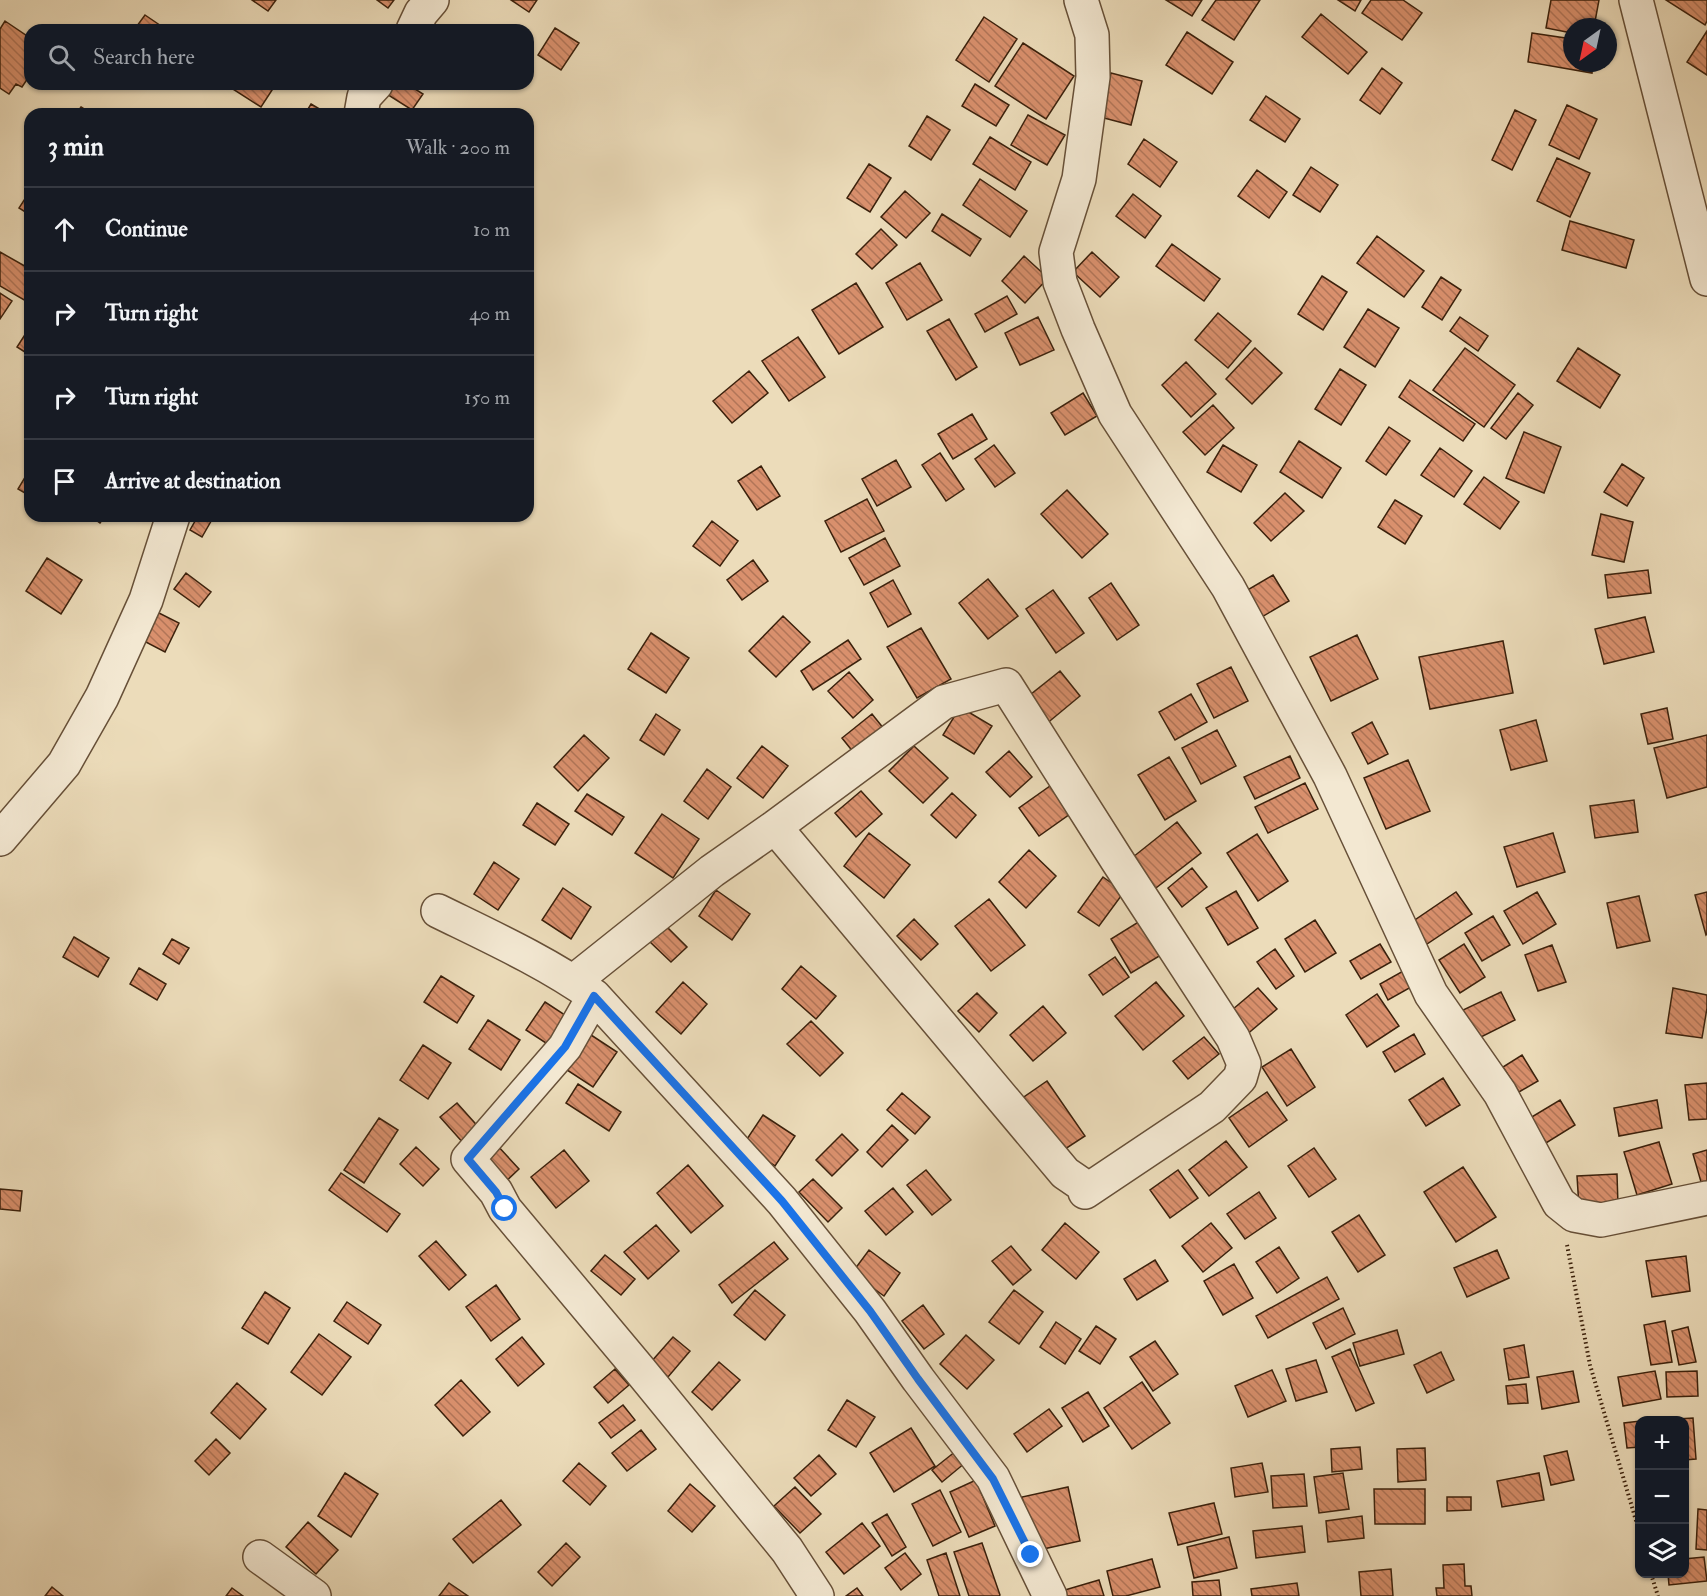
<!DOCTYPE html>
<meta charset="utf-8">
<style>
body{margin:0;font-family:"IM FELL Double Pica",serif;background:#20242c;color:#f1f3f6}
.controls{position:absolute;right:18px;bottom:18px;display:grid;overflow:hidden;border-radius:12px;box-shadow:0 2px 4px #0004}
.controls button{width:54px;height:54px;display:grid;place-items:center;padding:0;border:0;border-bottom:2px solid #363941;background:#171b24;color:#f1f3f6;font:30px sans-serif}
.compass{position:absolute;left:1563px;top:18px;width:54px;height:54px;border-radius:50%;background:#171b24;box-shadow:0 2px 4px #0004;rotate:213deg}
.stop{position:absolute;width:18px;height:18px;margin:-14px;border:4px solid #1a73e8;border-radius:50%;background:#fff}
.stop.end{background:#1a73e8;border-color:#fff;box-shadow:0 2px 6px #0008}
.list{margin:0;padding:0;list-style:none}
h2{display:flex;justify-content:space-between;align-items:center;height:78px;margin:0;padding:0 24px;font-size:26px}
h2 small{font-size:20px;font-weight:400;color:#9ea1a6}
.list li{display:grid;grid-template-columns:39px 1fr auto;gap:18px;align-items:center;box-sizing:border-box;height:84px;padding:0 24px;border-top:2px solid #363941}
.list b{display:block;font-size:22px;white-space:nowrap}
.list em{font-size:20px;font-style:normal;color:#9ea1a6}
.icon{flex:none;width:33px;height:33px;fill:none;stroke:currentColor;stroke-width:2;stroke-linecap:round;stroke-linejoin:round}
.map{position:relative;flex:none;width:1707px;height:1596px;overflow:hidden}
.search{position:absolute;background:#171b24;box-shadow:0 2px 4px #0004;left:24px;top:24px;width:510px;height:66px;display:flex;align-items:center;gap:15px;box-sizing:border-box;padding:0 21px;border-radius:18px;color:#9ea1a6;font-size:22px}
.panel{position:absolute;background:#171b24;box-shadow:0 2px 4px #0004;left:24px;top:108px;width:510px;height:414px;border-radius:18px}
.map>svg:first-child{display:block}
.building{fill:url(#building-back-hatch);stroke:#3b210c;stroke-width:1.5}
.lines{fill:none;stroke-linecap:round;stroke-linejoin:round}
.minor-casing{stroke:#675038;stroke-width:36}
.path{stroke:#3b210c;stroke-width:4;stroke-dasharray:1.5 3;stroke-linecap:butt}
.minor{stroke:#f3e8d2;stroke-width:33}
.route{stroke:#1a73e8;stroke-width:8}
</style>
<div class="map">
<svg width="1707" height="1596" viewBox="0 0 1707 1596">
<defs>
<pattern id="building-back-hatch" width="6" height="6" patternUnits="userSpaceOnUse" patternTransform="scale(1.5)"><rect width="6" height="6" fill="#d9906d"/><path d="M-1 5l2 2M0 0l6 6M5-1l2 2" fill="none" stroke="#b17558"/></pattern>
</defs>
<rect width="100%" height="100%" fill="#ecdcba"/>
<filter id="stains"><feTurbulence type="fractalNoise" baseFrequency=".00333" numOctaves="4"/><feColorMatrix values="0 0 0 0 .2 0 0 0 0 .09 0 0 0 0 .02 0 0 0 .5 -.17"/></filter>
<radialGradient id="worn" r=".72"><stop offset=".6" stop-color="#630" stop-opacity="0"/><stop offset="1" stop-color="#630" stop-opacity=".3"/></radialGradient>
<path class="building" d="M252,0H276L268,11Z
M377,0H394L388,8Z
M511,0H537L529,12Z
M1166,0H1202L1192,16Z
M1216,0H1260L1234,40L1202,20Z
M1338,0H1361L1355,11Z
M1371,0H1403L1422,13L1402,40L1362,13Z
M1551,0H1599L1594,27H1572V33L1546,28Z
M1666,0H1707V21L1705,25Z
M1321,14L1367,52L1348,74L1302,37Z
M145,15L167,30H134Z
M984,17L1017,39L989,82L956,60Z
M5,21L30,38V75L22,87L16,84L9,94L0,88V29Z
M555,28L579,43L561,70L538,55Z
M1707,31V75L1687,62Z
M1187,32L1233,62L1212,94L1166,65Z
M1532,33L1572,39V63H1593L1592,73L1528,62Z
M1023,43L1074,76L1046,119L995,86Z
M1382,68L1402,83L1380,114L1360,100Z
M1111,73L1142,81L1131,125L1100,117Z
M225,84H276L261,107Z
M387,84H407L423,94L412,110L382,91Z
M975,84L1009,105L996,126L962,106Z
M1266,96L1300,119L1285,142L1250,120Z
M311,104L328,114H305Z
M1567,105L1597,119L1579,159L1549,145Z
M81,107L92,114H76Z
M1515,110L1536,120L1512,170L1492,160Z
M1028,115L1065,135L1047,165L1011,145Z
M927,116L950,130L931,160L909,146Z
M990,137L1031,162L1015,190L973,164Z
M1144,139L1177,162L1160,187L1128,164Z
M1557,158L1590,173L1570,217L1537,201Z
M869,164L891,178L870,212L847,198Z
M1311,167L1338,185L1320,212L1293,195Z
M1257,170L1287,192L1269,218L1238,196Z
M980,179L1027,211L1010,237L963,205Z
M30,191V215L19,208Z
M905,191L930,213L906,238L881,217Z
M1133,194L1161,216L1145,238L1116,216Z
M942,214L981,239L970,256L932,231Z
M1570,221L1634,240L1626,268L1562,250Z
M881,229L897,245L872,269L856,254Z
M1377,236L1424,271L1404,297L1357,263Z
M1172,244L1220,279L1204,301L1156,266Z
M0,252L30,269V295L26,301L0,286Z
M1092,252L1119,277L1100,297L1073,272Z
M1024,256L1048,278L1025,303L1002,281Z
M920,263L942,300L907,320L886,283Z
M1322,276L1347,292L1323,330L1298,314Z
M1441,277L1461,290L1442,320L1422,307Z
M856,283L883,327L839,354L812,310Z
M0,293L12,301L0,319Z
M1007,296L1017,314L985,332L975,314Z
M1368,309L1399,328L1375,367L1344,347Z
M1218,313L1251,341L1228,368L1195,340Z
M1038,317L1054,350L1020,365L1005,333Z
M1460,317L1488,336L1478,351L1450,331Z
M949,319L977,367L956,380L927,331Z
M28,330L30,331V352L28,354L17,347Z
M798,337L825,377L789,401L762,361Z
M1255,348L1282,373L1252,404L1226,379Z
M1465,348L1515,385L1484,427L1433,390Z
M1578,348L1620,375L1600,408L1557,381Z
M1186,362L1216,394L1191,417L1162,385Z
M1340,369L1366,385L1341,425L1315,409Z
M749,371L768,393L732,423L713,401Z
M1410,380L1475,424L1463,441L1399,397Z
M1083,393L1097,416L1065,435L1051,413Z
M1518,393L1533,405L1506,439L1491,428Z
M1213,405L1234,428L1205,455L1183,432Z
M972,414L987,439L953,459L938,434Z
M1389,427L1410,441L1386,475L1366,461Z
M1524,432L1561,447L1544,493L1506,478Z
M1299,441L1341,468L1322,498L1280,472Z
M994,445L1015,473L995,487L975,459Z
M1223,445L1257,465L1241,492L1207,472Z
M1440,448L1472,471L1454,497L1421,475Z
M940,453L964,489L946,501L922,465Z
M896,460L911,487L877,506L862,479Z
M1622,464L1644,478L1627,506L1604,492Z
M761,466L780,496L757,510L738,481Z
M30,469V496L18,489Z
M1484,477L1519,502L1500,529L1464,504Z
M1067,490L1108,534L1082,558L1041,514Z
M1285,493L1304,511L1271,541L1254,523Z
M867,499L884,531L841,552L825,521Z
M1395,500L1422,516L1405,544L1378,527Z
M1601,514L1633,522L1624,562L1592,555Z
M90,516H105L100,523Z
M198,516H214L202,537L190,530Z
M712,521L738,541L720,566L693,546Z
M885,538L900,566L864,585L849,558Z
M47,558L82,580L61,614L26,591Z
M753,560L768,581L742,600L727,580Z
M1648,570L1651,593L1608,598L1605,575Z
M186,573L211,592L199,607L174,589Z
M1273,575L1289,601L1255,621L1239,595Z
M988,579L1018,616L988,639L959,603Z
M893,580L911,614L888,627L870,593Z
M1111,583L1139,625L1117,640L1089,598Z
M1053,590L1084,633L1056,653L1026,609Z
M153,610L179,623L165,652L138,638Z
M783,616L810,642L776,677L749,651Z
M1645,617L1654,652L1604,664L1595,629Z
M921,628L951,679L917,698L887,647Z
M651,633L689,658L666,693L628,669Z
M1357,635L1378,679L1331,701L1310,657Z
M848,640L861,659L813,690L801,671Z
M1503,641L1513,693L1430,709L1419,657Z
M1231,667L1248,701L1214,718L1197,684Z
M1060,671L1080,696L1045,725L1025,699Z
M849,672L873,700L853,718L828,691Z
M1191,694L1207,722L1175,740L1159,712Z
M960,707L992,726L974,754L943,735Z
M1667,708L1673,739L1648,744L1641,714Z
M656,714L680,730L664,755L640,740Z
M872,714L888,734L858,758L842,738Z
M1536,720L1547,761L1511,770L1500,730Z
M1372,722L1388,754L1368,764L1352,733Z
M1217,730L1236,766L1201,784L1182,748Z
M584,735L609,758L578,791L554,767Z
M1707,735V787L1667,798L1654,748Z
M762,746L788,766L763,798L737,778Z
M914,746L948,778L923,803L889,771Z
M1009,751L1032,777L1010,797L986,772Z
M1290,756L1300,778L1255,799L1244,777Z
M1169,757L1196,801L1165,820L1138,775Z
M1408,760L1430,811L1386,829L1364,778Z
M707,769L731,787L708,819L684,801Z
M1305,783L1318,809L1268,833L1255,807Z
M1050,786L1070,814L1039,836L1019,808Z
M861,791L882,814L856,837L835,813Z
M952,793L976,815L956,838L931,815Z
M587,794L624,817L612,835L575,811Z
M1634,800L1638,832L1595,838L1590,806Z
M537,803L569,824L555,845L523,825Z
M662,814L699,839L673,878L635,853Z
M1177,822L1201,853L1152,891L1128,861Z
M869,833L910,865L884,898L844,866Z
M1553,833L1565,872L1517,887L1504,847Z
M1257,834L1288,881L1258,901L1227,853Z
M1029,850L1056,876L1026,908L999,882Z
M494,862L519,879L498,910L474,894Z
M1192,868L1207,887L1182,907L1168,888Z
M1103,877L1124,892L1099,926L1078,912Z
M563,888L591,907L571,939L542,920Z
M716,890L750,914L732,940L699,916Z
M1236,891L1258,928L1228,945L1206,908Z
M1456,892L1472,914L1424,946L1409,924Z
M1537,892L1556,924L1523,944L1504,911Z
M1707,892V934L1706,935L1695,895Z
M1639,896L1650,941L1617,948L1607,903Z
M989,899L1025,945L991,971L955,926Z
M1493,916L1510,945L1482,961L1465,933Z
M914,919L938,944L921,960L897,936Z
M1315,920L1336,953L1305,972L1285,939Z
M1140,921L1161,955L1131,973L1111,939Z
M665,925L687,947L671,962L649,941Z
M74,937L109,958L98,977L63,957Z
M172,939L189,948L179,964L163,954Z
M1380,944L1391,962L1361,979L1350,961Z
M1464,944L1485,977L1460,993L1439,960Z
M1552,945L1566,982L1538,991L1525,955Z
M1275,949L1294,976L1276,989L1257,962Z
M1115,957L1129,977L1103,995L1089,975Z
M801,966L836,996L816,1019L782,989Z
M139,968L166,984L157,1000L130,984Z
M1405,970L1413,986L1388,1000L1380,984Z
M441,976L474,996L457,1023L424,1002Z
M683,982L707,1004L681,1034L656,1012Z
M1156,982L1184,1016L1143,1050L1115,1016Z
M1258,988L1277,1009L1245,1036L1226,1015Z
M1673,988L1707,995V1008L1702,1038L1666,1033Z
M1501,992L1515,1020L1477,1039L1463,1010Z
M977,993L997,1013L979,1032L958,1011Z
M1377,994L1399,1026L1367,1047L1346,1015Z
M545,1002L571,1019L552,1047L526,1030Z
M1043,1006L1066,1033L1033,1061L1010,1035Z
M488,1020L520,1040L501,1070L469,1049Z
M811,1021L843,1053L820,1076L787,1044Z
M588,1033L617,1052L593,1087L564,1068Z
M1414,1034L1425,1054L1395,1072L1383,1052Z
M1204,1037L1219,1054L1188,1079L1173,1061Z
M423,1045L451,1063L428,1099L400,1080Z
M1291,1049L1315,1087L1287,1106L1262,1067Z
M1522,1055L1538,1081L1519,1092L1503,1067Z
M1443,1078L1460,1105L1426,1126L1409,1100Z
M1047,1081L1085,1136L1059,1153L1021,1099Z
M1707,1083V1119L1689,1120L1685,1085Z
M578,1084L621,1112L609,1131L566,1103Z
M1267,1092L1287,1120L1249,1147L1229,1118Z
M902,1093L930,1117L915,1134L887,1110Z
M1560,1100L1575,1125L1546,1143L1530,1118Z
M1657,1100L1662,1128L1619,1136L1614,1108Z
M457,1103L482,1131L465,1145L440,1117Z
M763,1115L795,1136L775,1166L743,1145Z
M379,1118L398,1130L364,1183L344,1170Z
M892,1125L908,1140L882,1167L867,1152Z
M842,1134L858,1150L832,1176L816,1160Z
M1226,1141L1247,1167L1209,1196L1189,1170Z
M1659,1142L1672,1184L1637,1195L1624,1152Z
M496,1144L519,1169L502,1185L479,1161Z
M416,1147L439,1169L423,1186L400,1164Z
M1314,1148L1336,1179L1309,1197L1288,1166Z
M564,1150L589,1181L556,1208L531,1177Z
M1707,1150V1181L1701,1182L1693,1154Z
M688,1165L723,1206L691,1233L657,1193Z
M1463,1167L1496,1217L1456,1242L1424,1192Z
M926,1170L951,1200L932,1215L907,1185Z
M1178,1170L1198,1198L1170,1218L1150,1190Z
M341,1173L400,1214L387,1232L329,1190Z
M1617,1174L1618,1205L1579,1207L1577,1176Z
M813,1179L842,1208L828,1222L799,1192Z
M893,1188L913,1212L886,1235L865,1211Z
M0,1189L22,1191L20,1211L0,1209Z
M1259,1192L1276,1218L1245,1239L1227,1214Z
M1359,1215L1385,1255L1358,1272L1332,1232Z
M1065,1223L1099,1252L1076,1279L1042,1250Z
M1211,1223L1232,1248L1203,1272L1182,1246Z
M656,1225L679,1251L648,1279L624,1252Z
M436,1241L466,1275L449,1290L419,1256Z
M774,1242L788,1259L732,1303L719,1285Z
M1011,1246L1031,1270L1013,1285L992,1261Z
M1279,1247L1299,1278L1277,1293L1256,1262Z
M869,1250L900,1273L884,1296L852,1273Z
M1497,1250L1509,1278L1467,1297L1454,1268Z
M605,1255L635,1279L621,1295L591,1271Z
M1686,1256L1690,1291L1652,1297L1646,1261Z
M1155,1260L1168,1281L1137,1300L1124,1279Z
M1234,1264L1253,1298L1223,1315L1204,1281Z
M1327,1277L1339,1299L1268,1338L1256,1316Z
M496,1285L520,1319L491,1341L466,1307Z
M755,1290L785,1315L765,1340L734,1315Z
M1014,1290L1043,1312L1019,1344L989,1322Z
M265,1292L290,1308L268,1344L242,1328Z
M347,1302L381,1325L368,1344L334,1321Z
M923,1305L944,1334L924,1349L902,1321Z
M1343,1308L1355,1334L1326,1349L1313,1323Z
M1665,1321L1672,1362L1651,1365L1644,1325Z
M1056,1322L1081,1339L1065,1364L1040,1347Z
M1096,1326L1116,1339L1100,1364L1079,1351Z
M1688,1327L1696,1362L1679,1365L1672,1331Z
M1397,1330L1404,1354L1360,1366L1353,1343Z
M319,1334L351,1357L322,1395L291,1372Z
M966,1335L994,1360L967,1389L940,1364Z
M522,1337L544,1364L518,1386L496,1359Z
M673,1337L690,1351L668,1377L651,1362Z
M1155,1341L1178,1374L1153,1391L1130,1357Z
M1524,1345L1529,1377L1509,1380L1504,1349Z
M1350,1349L1374,1403L1356,1411L1332,1357Z
M1441,1352L1454,1380L1427,1393L1414,1365Z
M1316,1360L1327,1392L1296,1401L1286,1369Z
M719,1362L740,1380L712,1410L692,1392Z
M615,1369L629,1385L608,1403L594,1387Z
M1272,1370L1286,1401L1248,1417L1235,1386Z
M1573,1371L1579,1402L1542,1409L1537,1377Z
M1655,1371L1661,1399L1623,1406L1618,1377Z
M1697,1371L1698,1396L1667,1397L1666,1372Z
M461,1380L490,1412L463,1436L435,1405Z
M1142,1382L1170,1423L1132,1449L1104,1408Z
M237,1383L266,1409L240,1439L211,1413Z
M1526,1384L1528,1403L1508,1404L1506,1386Z
M1088,1392L1109,1426L1083,1442L1062,1408Z
M847,1400L875,1417L856,1447L828,1430Z
M623,1405L635,1420L611,1438L599,1423Z
M1049,1409L1062,1426L1027,1452L1014,1434Z
M1693,1418L1696,1459L1684,1460V1420H1660Z
M1640,1421V1447L1627,1448L1624,1423Z
M911,1428L935,1466L894,1492L870,1453Z
M641,1430L656,1449L627,1471L612,1453Z
M216,1439L230,1453L209,1475L195,1461Z
M1360,1447L1362,1469L1332,1472L1331,1449Z
M1425,1448L1426,1480L1398,1482L1397,1449Z
M956,1451L965,1463L942,1482L932,1470Z
M1567,1451L1574,1480L1551,1485L1544,1456Z
M819,1455L836,1474L811,1496L794,1478Z
M579,1463L606,1486L590,1505L563,1481Z
M1262,1463L1268,1492L1235,1497L1231,1468Z
M345,1473L378,1494L351,1537L318,1516Z
M1343,1473L1349,1509L1319,1513L1314,1477Z
M1539,1473L1544,1500L1502,1507L1497,1481Z
M1304,1474L1307,1506L1273,1508L1271,1476Z
M976,1480L995,1526L969,1537L950,1492Z
M690,1484L715,1506L692,1532L668,1511Z
M795,1487L821,1514L800,1533L774,1506Z
M1068,1487L1080,1541L1034,1551L1022,1497Z
M1374,1489H1425V1524H1375Z
M940,1490L961,1532L933,1546L912,1504Z
M1447,1497H1471V1510L1447,1511Z
M501,1500L521,1525L473,1563L453,1539Z
M1214,1503L1222,1534L1178,1545L1169,1513Z
M1698,1509L1707,1510V1550L1696,1549Z
M887,1514L906,1547L892,1556L872,1523Z
M1362,1516L1364,1538L1328,1542L1326,1521Z
M308,1522L338,1550L316,1574L286,1547Z
M862,1523L880,1546L844,1574L826,1552Z
M1302,1526L1305,1552L1256,1558L1253,1531Z
M1229,1537L1237,1568L1194,1578L1187,1547Z
M566,1543L580,1557L552,1586L538,1572Z
M982,1543L1000,1595L999,1596H969L954,1552Z
M905,1553L921,1574L901,1590L885,1568Z
M946,1553L960,1596H939L927,1560Z
M1704,1557L1707,1581L1669,1585L1668,1574H1684V1559Z
M1152,1559L1160,1587L1126,1596H1113L1107,1571Z
M1464,1564L1465,1586H1471L1472,1596H1437L1436,1588H1444L1443,1565Z
M1391,1569L1393,1596H1361L1359,1572Z
M1099,1580L1104,1596H1059L1058,1592Z
M1219,1580L1221,1596H1193L1192,1582Z
M449,1583L468,1596H439Z
M1297,1583L1299,1596H1252L1251,1589Z
M52,1587L63,1596H45Z
M232,1588L243,1596H226Z
M857,1588L863,1596H846Z"/>
<g class="lines">
<g class="minor-casing">
<path id="minor" d="M1081,0L1092,35L1093,77L1079,179L1056,252L1060,282L1078,329L1115,414L1228,587L1330,776L1431,994L1500,1093L1559,1203L1574,1215L1601,1220L1707,1198
M1636,0L1707,279
M413,30L421,13L432,0
M361,114L364,97L376,84
M0,839L64,764L102,697L146,600L173,516
M438,911C491,937 546,962 594,996L782,1201L870,1311L918,1379L993,1478L1050,1596
M574,981L712,871L775,827L944,702L1006,685L1117,860L1233,1038L1244,1064L1240,1078L1212,1107L1085,1192L1084,1186L1065,1173L775,827
M594,996L565,1047L468,1159L496,1192L505,1209L639,1369L787,1550L817,1596
M260,1557L314,1596"/>
</g>
<path class="path" d="M1567,1245L1590,1365L1640,1534
M1651,1574L1658,1596"/>
<use href="#minor" class="minor"/>
</g>
<g class="lines">
<path class="route" d="M505,1209L496,1192L468,1159L565,1047L594,996L782,1201L870,1311L918,1379L993,1479L1031,1555"/>
</g>
<rect width="100%" height="100%" filter="url(#stains)"/>
<rect width="100%" height="100%" fill="url(#worn)"/>
</svg>
<div class="controls">
<button>+</button>
<button>−</button>
<button><svg class="icon" aria-label="layers" viewBox="0 0 24 24"><path d="M12 4l9 5-9 5-9-5zM3 14l9 5 9-5"/></svg></button>
</div>
<svg class="compass" viewBox="-18 -18 36 36"><path d="M0-13l5 13h-10z" fill="#e53935"/><path d="M0 13l5-13h-10z" fill="#9ea1a6"/></svg>
<div class="stop" style="left:505px;top:1209px"></div>
<div class="stop end" style="left:1031px;top:1555px"></div>
<div class="search"><svg class="icon" aria-label="search" viewBox="0 0 24 24"><circle cx="10" cy="10" r="6"/><path d="M15 15l6 6"/></svg>Search here</div>
<section class="panel">
<h2>3 min<small>Walk · 200 m</small></h2>
<ul class="list">
<li><svg class="icon" aria-label="ahead" viewBox="0 0 24 24"><path d="M12 20V5M6 11l6-6 6 6"/></svg><div><b>Continue</b></div><em>10 m</em></li>
<li><svg class="icon" aria-label="right" viewBox="0 0 24 24"><path d="M7 20v-9h11M14 6l5 5-5 5"/></svg><div><b>Turn right</b></div><em>40 m</em></li>
<li><svg class="icon" aria-label="right" viewBox="0 0 24 24"><path d="M7 20v-9h11M14 6l5 5-5 5"/></svg><div><b>Turn right</b></div><em>150 m</em></li>
<li><svg class="icon" aria-label="arrive" viewBox="0 0 24 24"><path d="M6 21V4h12l-3 4 3 4H6"/></svg><div><b>Arrive at destination</b></div></li>
</ul>
</section>
</div>
